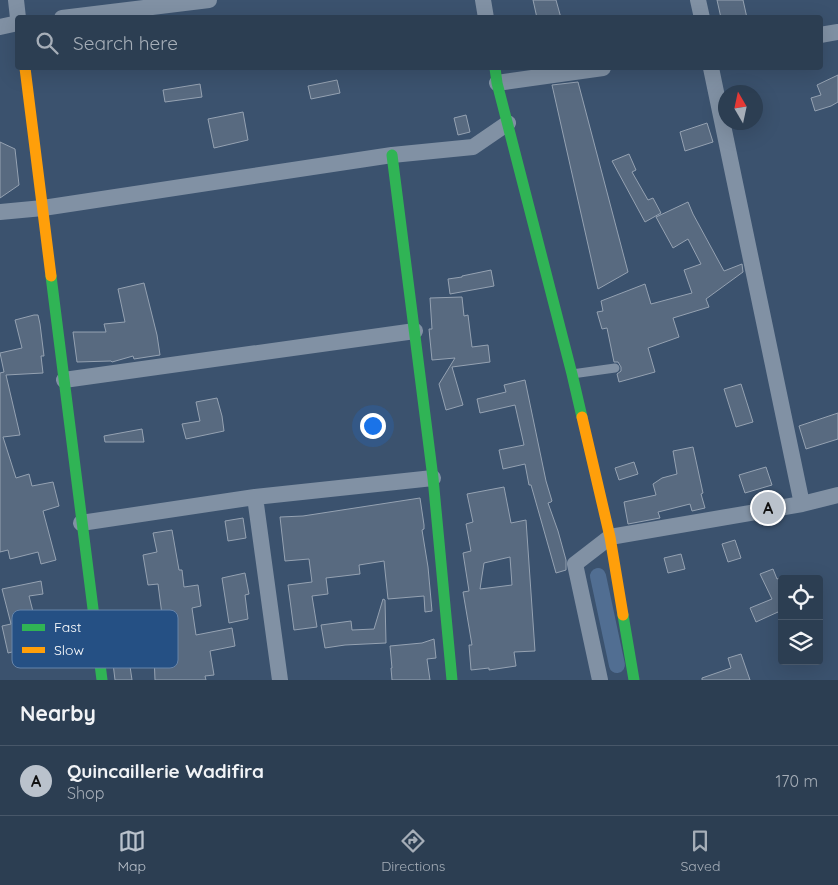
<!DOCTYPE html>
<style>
body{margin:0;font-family:Quicksand,sans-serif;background:#38495c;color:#f1f3f6}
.controls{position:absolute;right:15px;bottom:15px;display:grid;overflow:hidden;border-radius:5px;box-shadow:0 5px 20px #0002}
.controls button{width:45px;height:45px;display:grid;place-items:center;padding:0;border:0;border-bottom:1px solid #485769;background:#2c3e52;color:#f1f3f6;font:25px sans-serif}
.compass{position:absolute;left:718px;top:85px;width:45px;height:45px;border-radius:50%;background:#2c3e52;box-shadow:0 5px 20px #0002;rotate:351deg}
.you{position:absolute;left:372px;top:425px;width:18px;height:18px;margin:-12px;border:4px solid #fff;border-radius:50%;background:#1a73e8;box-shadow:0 0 0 8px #1a73e833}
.badge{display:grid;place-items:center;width:32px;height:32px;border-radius:50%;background:#bac2cc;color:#111;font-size:16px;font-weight:700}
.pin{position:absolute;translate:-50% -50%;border:2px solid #fff;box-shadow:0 1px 5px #0006}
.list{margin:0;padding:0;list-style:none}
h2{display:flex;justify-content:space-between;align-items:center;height:65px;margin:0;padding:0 20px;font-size:21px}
h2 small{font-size:16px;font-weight:400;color:#a6aeb8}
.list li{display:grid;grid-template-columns:32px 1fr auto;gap:15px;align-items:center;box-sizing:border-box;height:70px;padding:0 20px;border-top:1px solid #485769}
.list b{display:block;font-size:19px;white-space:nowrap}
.list p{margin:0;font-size:16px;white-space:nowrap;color:#a6aeb8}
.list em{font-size:16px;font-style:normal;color:#a6aeb8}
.icon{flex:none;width:28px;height:28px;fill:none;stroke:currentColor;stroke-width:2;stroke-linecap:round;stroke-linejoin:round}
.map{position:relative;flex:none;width:838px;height:680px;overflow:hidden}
.search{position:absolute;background:#2c3e52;box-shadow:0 5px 20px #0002;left:15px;right:15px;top:15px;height:55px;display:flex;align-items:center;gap:12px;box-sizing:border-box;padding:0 18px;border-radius:5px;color:#a6aeb8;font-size:19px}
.sheet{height:135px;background:#2c3e52}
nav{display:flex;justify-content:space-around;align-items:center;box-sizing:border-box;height:70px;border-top:1px solid #485769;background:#2c3e52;font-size:14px;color:#a6aeb8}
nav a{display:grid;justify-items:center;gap:2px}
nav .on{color:#bac2cc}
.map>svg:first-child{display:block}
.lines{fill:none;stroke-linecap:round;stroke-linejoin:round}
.canal{stroke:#516e92;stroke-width:16}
.building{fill:#586a80;stroke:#95a2b2;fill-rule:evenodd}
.lane{stroke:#8191a4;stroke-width:9}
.street{stroke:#8191a4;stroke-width:16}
.fast{stroke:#30b455;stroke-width:11}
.slow{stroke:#ff9f0a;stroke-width:11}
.key{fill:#255084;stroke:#6684a9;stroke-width:1}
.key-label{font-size:14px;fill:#fff}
</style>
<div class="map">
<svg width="838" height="680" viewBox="0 0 838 680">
<rect width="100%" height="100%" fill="#3b526e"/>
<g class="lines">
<path class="canal" d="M598,576L617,665"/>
</g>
<path class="building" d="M533,0H556L561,18H537Z
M717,0H743L747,18H721Z
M838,75V102L831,106L815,111L811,98L821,95L817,85Z
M337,80L340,93L311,99L308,86Z
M578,82L628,272L598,289L552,85Z
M200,84L202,97L165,102L163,90Z
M243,112L248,140L214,148L208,119Z
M466,115L470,132L458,135L454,118Z
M707,123L713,142L685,151L680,132Z
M0,142L15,149L19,185L0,198Z
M629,154L636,170L632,172L648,200L653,198L661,213L645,222L612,161Z
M688,202L693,214L724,271L742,264L743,272L706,299L709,307L673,318L679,337L648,348L655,372L619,382L617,374L621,371V367L618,362H614L607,328L602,329L597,312L603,311L601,301L645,284L651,304L692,293L684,270L701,264L688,239L673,248L656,217Z
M491,270L494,286L450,294L448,279L462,277V276Z
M144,283L157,335L160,355L134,359L133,356L112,362L111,361L77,362L73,332H106L104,324L125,322L118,289Z
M462,297L464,316L468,315L472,347L488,345L490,362L452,367L463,405L446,410L439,384L455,358L432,360L429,329H432L430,298Z
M34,315H38L40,324L44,356H41L43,373L6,375L20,435L3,437L16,478L29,474L32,486L53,482L59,506L43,511L56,560L41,564L38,552L10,559L8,550L0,552V373L4,372L0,353L22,348L15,320Z
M525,380L546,481L552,501L551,502L548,503L558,531L566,560V570L556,573L531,485H529L525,464L503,469L499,450L524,445L515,405L480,413L477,399L506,392L504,385Z
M741,384L753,422L736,427L724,389Z
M217,398L222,416L224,431L186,439L182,424L200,421L196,402Z
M838,413V439L806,449L799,426Z
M142,429L144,442H105L104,436Z
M693,447L703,493L701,494L705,508L692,511L690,504L658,512L660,518L628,524L624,502L656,495L653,484L662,478L677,474L673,451Z
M634,462L638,474L619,480L615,468Z
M766,467L772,485L745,493L739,475Z
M504,487L511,523L526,520L535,651L514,652L516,666L489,670V668L471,670L469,645H472L463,592L469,591L463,553L471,551L466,524L473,522L467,494ZM510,557L512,585L480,589L484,563Z
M420,498L424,525V529L422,530L428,567L432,611L425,612L424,596L388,599L384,561L359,565L360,574L326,578L328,594L312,596L317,627L294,630L288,585L312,582L309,559L285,561L280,517L303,516Z
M243,518L246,538L228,541L225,521Z
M172,530L179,570H182L184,587L198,585L201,606L192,608L196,635L232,628L235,646L210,651L214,675L205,676L206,680H155L153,631L164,630L158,584L148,585L143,555L157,552L153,533Z
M735,540L741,558L728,562L722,544Z
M681,554L685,569L668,573L664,558Z
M773,569L777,579L782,577V621L778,612L756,622L750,608L772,599L760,574Z
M245,573L249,594L245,595L248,619L229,623L222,578Z
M41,581L43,594L29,596L37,627L34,628L37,638L23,642L24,649L8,653L2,626L11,624L2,589Z
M383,599L385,600L386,643L345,645L325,648L321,625L351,621L352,630L374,629Z
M122,611L132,680H115L107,613Z
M434,639L436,658L427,659L430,680H392L391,668H392L390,646L422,643Z
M741,654L750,680H702V678L731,668L728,658Z"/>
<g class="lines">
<path class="lane" d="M572,374L615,368"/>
<path class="street" d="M16,0L18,18
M483,0L486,18
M698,0L702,18
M62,18L209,0
M0,27L18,23
M820,35L838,32
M711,68L802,504
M497,83L603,68
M0,212L43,208L392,155L473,147L508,123
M64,380L415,331
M255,497L280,680
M81,523L255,497L433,478
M600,680L575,564L610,537L802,504L838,495"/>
<path class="fast" d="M495,68L497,83L572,374L582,417
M392,155L433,478L452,680
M51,276L102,680
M623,615L634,680"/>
<path class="slow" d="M25,68L51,276
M582,417L610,537L623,615"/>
</g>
<rect x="12" y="610" width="166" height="58" rx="8" class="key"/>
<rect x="22" y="624" width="23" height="7" fill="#30b455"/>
<rect x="22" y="647" width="23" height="6" fill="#ff9f0a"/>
<g class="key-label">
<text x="54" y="632">Fast</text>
<text x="54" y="655">Slow</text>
</g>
</svg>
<div class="controls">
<button><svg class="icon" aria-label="locate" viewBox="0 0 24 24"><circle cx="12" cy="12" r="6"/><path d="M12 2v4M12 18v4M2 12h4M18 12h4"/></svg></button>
<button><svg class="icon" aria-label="layers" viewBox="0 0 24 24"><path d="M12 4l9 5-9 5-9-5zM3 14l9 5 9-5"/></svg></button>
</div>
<svg class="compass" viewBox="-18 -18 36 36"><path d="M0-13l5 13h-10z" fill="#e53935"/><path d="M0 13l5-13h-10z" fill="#a6aeb8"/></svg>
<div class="you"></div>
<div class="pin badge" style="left:768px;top:508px">A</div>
<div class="search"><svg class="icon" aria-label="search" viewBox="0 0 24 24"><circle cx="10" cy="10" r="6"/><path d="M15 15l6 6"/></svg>Search here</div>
</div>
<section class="sheet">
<h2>Nearby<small></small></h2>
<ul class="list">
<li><span class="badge">A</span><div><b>Quincaillerie Wadifira</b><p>Shop</p></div><em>170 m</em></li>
</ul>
</section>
<nav>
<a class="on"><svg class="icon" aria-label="map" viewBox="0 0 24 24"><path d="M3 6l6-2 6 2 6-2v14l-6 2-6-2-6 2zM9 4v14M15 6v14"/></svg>Map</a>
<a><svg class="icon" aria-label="directions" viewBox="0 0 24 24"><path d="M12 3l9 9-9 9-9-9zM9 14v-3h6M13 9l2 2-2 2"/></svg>Directions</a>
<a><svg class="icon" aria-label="saved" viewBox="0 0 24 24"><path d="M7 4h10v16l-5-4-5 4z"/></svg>Saved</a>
</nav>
